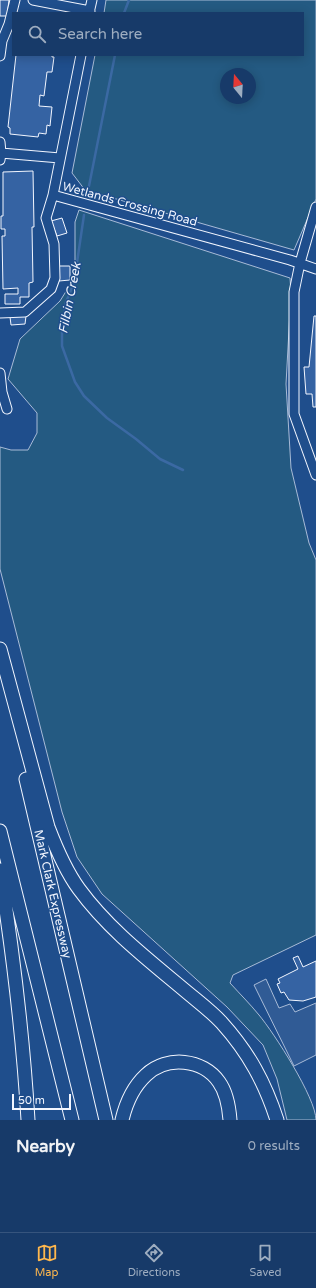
<!DOCTYPE html>
<style>
body{margin:0;font-family:"Varela Round",sans-serif;background:#20416f;color:#f1f3f6}
.compass{position:absolute;left:220px;top:68px;width:36px;height:36px;border-radius:50%;background:#173a69;box-shadow:0 2px 10px #0003;rotate:342deg}
.scale{position:absolute;left:12px;bottom:10px;width:59px;box-sizing:border-box;padding-left:4px;border:2px solid #f2f6ff;border-top:0;font-size:11px;line-height:14px;white-space:nowrap;color:#f2f6ff;-webkit-text-stroke:3px #1f4e8c;paint-order:stroke}
.list{margin:0;padding:0;list-style:none}
h2{display:flex;justify-content:space-between;align-items:center;height:52px;margin:0;padding:0 16px;font-size:17px}
h2 small{font-size:13px;font-weight:400;color:#9eadc0}
.icon{flex:none;width:22px;height:22px;fill:none;stroke:currentColor;stroke-width:2;stroke-linecap:round;stroke-linejoin:round}
.map{position:relative;flex:none;width:316px;height:1120px;overflow:hidden}
.search{position:absolute;background:#173a69;box-shadow:0 2px 10px #0003;left:12px;right:12px;top:12px;height:44px;display:flex;align-items:center;gap:10px;box-sizing:border-box;padding:0 14px;border-radius:0px;color:#9eadc0;font-size:15px}
.sheet{height:112px;background:#173a69}
nav{display:flex;justify-content:space-around;align-items:center;box-sizing:border-box;height:56px;border-top:1px solid #36547d;background:#173a69;font-size:11px;color:#9eadc0}
nav a{display:grid;justify-items:center;gap:2px}
nav .on{color:#ffb74d}
.map>svg:first-child{display:block}
.green{fill:#245a82;stroke:#a8bbd7;fill-rule:evenodd}
.parking{fill:#305b95;stroke:#a8bbd7}
.lines{fill:none;stroke-linecap:round;stroke-linejoin:round}
.stream{stroke:#3b69a3;stroke-width:2.5}
.building{fill:#3563a3;stroke:#f2f6ff}
.minor-casing{stroke:#f2f6ff;stroke-width:11}
.highway-casing{stroke:#f2f6ff;stroke-width:15}
.minor{stroke:#1f4e8c;stroke-width:9}
.highway{stroke:#1f4e8c;stroke-width:13}
.labels{text-anchor:middle;dominant-baseline:central;stroke-width:3;stroke-linejoin:round;paint-order:stroke}
.street-label{font-size:12px;fill:#f2f6ff;stroke:#1f4e8c}
.water-label{font-size:13px;font-style:italic;fill:#f2f6ff;stroke:#1f4e8c}
</style>
<div class="map">
<svg width="316" height="1120" viewBox="0 0 316 1120">
<rect width="100%" height="100%" fill="#1f4e8c"/>
<path class="green" d="M106,0H316V199L294,250L85,190L72,173L95,55H303V13H104ZM226,74H250V98H226Z
M79,210L290,278L291,293L286,384L291,468L309,543L316,560V935L233,975L230,983C240,994 250,1004 259,1015C274,1033 316,1098 316,1120H287L277,1079L263,1045L227,1007L102,894L77,857L62,812L0,569V447L11,450H28L37,433V413L8,379L20,339L60,301L75,277V222Z"/>
<path class="parking" d="M266,979L279,1008L290,1004L295,1012L316,1003V1055L294,1066L254,985Z"/>
<g class="lines">
<path class="stream" d="M124,13L129,0
M89,186L115,55
M84,215L74,283L66,302L62,332V346L75,382L84,396L107,418L136,439L160,459L183,470"/>
</g>
<path class="building" d="M0,0H9L7,16H0Z
M16,55H52V57H54L52,72H47L44,96L40,95L39,106L52,107L50,126L47,125L46,134L39,133L38,137L10,134V128L8,127Z
M33,171L34,227H32L33,282L29,283V297H20V304H5V294H18V288L3,289L2,236H5V229H1V216H3V172Z
M62,218L67,233L57,236L51,221Z
M59,266H70V280L59,281Z
M26,316L25,324L11,325L10,317Z
M314,316H316V407H313L312,394H306L304,367H309Z
M298,956L303,967L316,961V997L303,1001L289,1000L284,992L281,993L277,984L280,983L278,979L298,969L293,958Z"/>
<g class="lines">
<g class="minor-casing">
<path id="minor" d="M33,0L90,11
M89,13L92,0
M81,55L53,195L290,260L316,269
M0,56L2,41L9,24L15,0
M0,142L1,153
M0,160L1,153L60,158
M316,207L300,263L294,292V414L316,475
M0,313L25,312L51,289L55,278L54,244L46,218L53,195
M0,373L2,392L7,409"/>
</g>
<g class="highway-casing">
<path id="highway" d="M0,649L48,827C56,848 65,870 79,889C109,930 150,961 188,993C200,1003 212,1012 222,1023C249,1053 265,1083 277,1120
M26,779L106,1120
M0,831L72,1120
M0,870C13,953 23,1036 28,1120
M122,1120C126,1103 133,1087 146,1075C167,1055 203,1059 219,1082C227,1093 229,1107 230,1120"/>
</g>
<use href="#minor" class="minor"/>
<use href="#highway" class="highway"/>
</g>
<g class="labels">
<g class="street-label">
<text transform="translate(130 204) rotate(15)">Wetlands Crossing Road</text>
<text transform="translate(53 894) rotate(77)">Mark Clark Expressway</text>
</g>
<g class="water-label">
<text transform="translate(70 298) rotate(-79)">Filbin Creek</text>
</g>
</g>
</svg>
<svg class="compass" viewBox="-18 -18 36 36"><path d="M0-13l5 13h-10z" fill="#e53935"/><path d="M0 13l5-13h-10z" fill="#9eadc0"/></svg>
<div class="scale">50 m</div>
<div class="search"><svg class="icon" aria-label="search" viewBox="0 0 24 24"><circle cx="10" cy="10" r="6"/><path d="M15 15l6 6"/></svg>Search here</div>
</div>
<section class="sheet">
<h2>Nearby<small>0 results</small></h2>
<ul class="list">
</ul>
</section>
<nav>
<a class="on"><svg class="icon" aria-label="map" viewBox="0 0 24 24"><path d="M3 6l6-2 6 2 6-2v14l-6 2-6-2-6 2zM9 4v14M15 6v14"/></svg>Map</a>
<a><svg class="icon" aria-label="directions" viewBox="0 0 24 24"><path d="M12 3l9 9-9 9-9-9zM9 14v-3h6M13 9l2 2-2 2"/></svg>Directions</a>
<a><svg class="icon" aria-label="saved" viewBox="0 0 24 24"><path d="M7 4h10v16l-5-4-5 4z"/></svg>Saved</a>
</nav>
